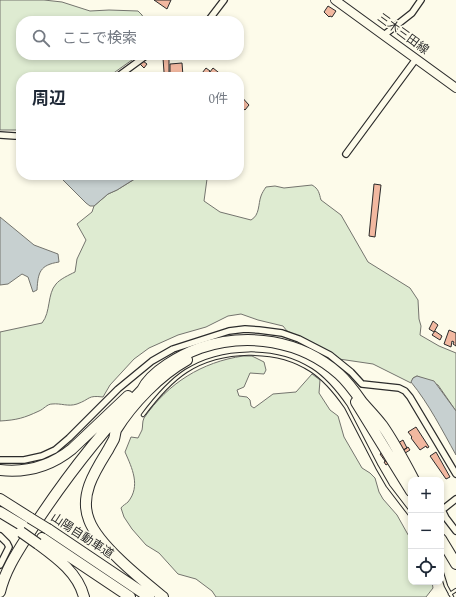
<!DOCTYPE html>
<html lang="ja">
<meta charset="utf-8">
<style>
body{margin:0;font-family:Spectral,"Noto Sans JP",serif;background:#f6f6f7;color:#1f2937}
.controls{position:absolute;right:12px;bottom:12px;display:grid;overflow:hidden;border-radius:8px;box-shadow:0 2px 6px #0003}
.controls button{width:36px;height:36px;display:grid;place-items:center;padding:0;border:0;border-bottom:1px solid #e0e1e3;background:#fff;color:#1f2937;font:20px sans-serif}
.list{margin:0;padding:0;list-style:none}
h2{display:flex;justify-content:space-between;align-items:center;height:52px;margin:0;padding:0 16px;font-size:17px}
h2 small{font-size:13px;font-weight:400;color:#747a83}
.icon{flex:none;width:22px;height:22px;fill:none;stroke:currentColor;stroke-width:2;stroke-linecap:round;stroke-linejoin:round}
.map{position:relative;flex:none;width:456px;height:597px;overflow:hidden}
.search{position:absolute;background:#fff;box-shadow:0 2px 6px #0003;left:16px;top:16px;width:228px;height:44px;display:flex;align-items:center;gap:10px;box-sizing:border-box;padding:0 14px;border-radius:16px;color:#747a83;font-size:15px}
.panel{position:absolute;background:#fff;box-shadow:0 2px 6px #0003;left:16px;top:72px;width:228px;height:108px;border-radius:16px}
.map>svg:first-child{display:block}
.green{fill:#deebd1;stroke:#74746e}
.water{fill:#c7d0d0;stroke:#74746e}
.building{fill:#f2b8a0;stroke:#2b2b2b}
.lines{fill:none;stroke-linecap:round;stroke-linejoin:round}
.lane-casing{stroke:#2b2b2b;stroke-width:4.5}
.street-casing{stroke:#2b2b2b;stroke-width:8}
.primary-casing{stroke:#2b2b2b;stroke-width:10}
.highway-casing{stroke:#2b2b2b;stroke-width:12}
.lane{stroke:#fdfbea;stroke-width:2.5}
.street{stroke:#fdfbea;stroke-width:5.5}
.primary{stroke:#fdfbea;stroke-width:8}
.highway{stroke:#fdfbea;stroke-width:10}
.highway-bridge-casing{stroke:#2b2b2b;stroke-width:12;stroke-linecap:butt}
.highway-bridge{stroke:#fdfbea;stroke-width:10}
.labels{text-anchor:middle;dominant-baseline:central;stroke-width:3;stroke-linejoin:round;paint-order:stroke}
.street-label{font-size:12px;fill:#2b2b2b;stroke:#fdfbea}
</style>
<div class="map">
<svg width="456" height="597" viewBox="0 0 456 597">
<rect width="100%" height="100%" fill="#fdfbea"/>
<path class="green" d="M0,0H44L62,2L90,11L109,10L138,11L142,15L145,21H21V55H139L108,77H21V130H0Z
M141,175H149L152,177L156,175H207V179L204,201L220,212L251,220C260,215 258,204 261,196C262,193 264,190 266,187L275,186L284,188L312,185C319,189 319,193 321,200L341,215L368,262L410,288L418,300L419,319L421,326L420,335L439,346L456,353V411L438,385L417,376L413,378L411,383L373,364L339,359L317,345L287,331L283,326L258,320L241,314L228,316L206,327L178,335L149,348L134,359L110,385L103,397C87,395 91,399 77,404C68,407 61,403 52,404C47,404 44,409 39,411C24,418 17,420 0,421V332L42,323C51,312 47,294 56,284C60,279 69,275 75,272L77,259L86,240L77,224L92,212L94,206L108,194L117,190Z
M243,356H252L264,362L266,370L264,374L250,373L244,387L237,390L239,396L247,397L250,400L251,406L254,408L273,394L296,392L312,374L320,380L319,393L330,410L338,416L344,437L362,468L370,473L375,478L379,492L383,499L397,515L411,540V582H432L433,588L426,597H216L212,591L196,579L178,574L159,553L146,545L132,529L124,517L121,508C123,505 126,504 128,502C141,486 132,468 125,452L131,437L138,438C139,435 141,433 142,430C143,426 142,422 144,418C168,383 202,362 243,356Z"/>
<path class="water" d="M60,175H141L117,190L108,194L94,206H90L86,203L60,177Z
M0,217L34,245L58,254L59,262C40,265 38,272 37,290L33,292L28,277L22,274L8,284L0,285Z
M417,376L434,381L456,411V455C442,430 429,404 411,382L413,378Z"/>
<path class="building" d="M154,0H171L167,9Z
M328,6L336,11L332,17L330,16L329,17L324,12Z
M169,57V75L167,76L164,72L163,58Z
M143,61L147,64L144,68L140,64Z
M182,63L183,76H172V75H170V64Z
M206,68L210,71L206,77H199Z
M213,68L223,76L222,77H206Z
M239,94L249,105L245,110L239,105Z
M374,184L381,185L375,237L369,236Z
M433,321L438,325L434,332L429,329Z
M449,330L456,333V346L453,344L454,342L452,341L451,347L444,344Z
M435,331L442,336L440,340L432,335Z
M416,427L429,447L427,448L426,446L420,450L411,438L412,437L408,432Z
M403,440L407,448L385,461L380,454Z
M408,447L410,450L386,465L384,462Z
M436,452L450,477L446,479L430,456Z"/>
<g class="lines">
<g class="lane-casing">
<path id="lane" d="M143,415C155,399 169,382 186,371C221,349 276,347 311,370C325,379 337,394 346,407L377,467L388,486L411,516
M441,570L446,586L452,597
M450,594L456,590"/>
</g>
<g class="street-casing">
<path id="street" d="M208,21L224,0
M384,35L412,13L421,0
M171,55L176,56L180,55
M117,77L147,55
M0,135L15,136H21
M346,154L416,59
M0,460H24L42,456L55,450L69,438L118,389L152,361L173,349L229,331L245,329L259,330L282,333L299,339L330,355L351,372L362,384L399,388L405,391L410,397L456,474
M456,499L442,510L446,518L456,531
M0,536L7,543L9,547L0,565"/>
</g>
<g class="primary-casing">
<path id="primary" d="M335,0L456,88"/>
</g>
<g class="highway-casing">
<path id="highway" d="M356,402L411,491
M0,470C27,473 51,466 72,449L128,396
M0,499L30,518
M0,512L25,527
M48,529L149,597
M42,538L130,597
M441,539L456,564
M38,544C57,558 78,573 84,597
M0,592C5,570 18,551 30,532C63,481 100,433 142,390C151,371 181,355 200,348C247,332 301,340 339,374C348,382 355,392 362,402C369,410 376,417 382,425C394,442 404,461 414,480
M163,597C142,580 98,545 89,520C79,495 95,471 108,450C110,446 112,443 114,439C115,436 115,433 116,430C132,404 160,375 187,360"/>
</g>
<use href="#lane" class="lane"/>
<use href="#street" class="street"/>
<use href="#primary" class="primary"/>
<use href="#highway" class="highway"/>
<g class="highway-bridge-casing">
<path id="highway-bridge" d="M30,518L48,529
M21,532L38,544"/>
</g>
<use href="#highway-bridge" class="highway-bridge"/>
</g>
<g class="labels">
<g class="street-label">
<text transform="translate(403 34) rotate(36)">三木三田線</text>
<text transform="translate(82 536) rotate(33)">山陽自動車道</text>
</g>
</g>
</svg>
<div class="controls">
<button>+</button>
<button>−</button>
<button><svg class="icon" aria-label="locate" viewBox="0 0 24 24"><circle cx="12" cy="12" r="6"/><path d="M12 2v4M12 18v4M2 12h4M18 12h4"/></svg></button>
</div>
<div class="search"><svg class="icon" aria-label="search" viewBox="0 0 24 24"><circle cx="10" cy="10" r="6"/><path d="M15 15l6 6"/></svg>ここで検索</div>
<section class="panel">
<h2>周辺<small>0件</small></h2>
<ul class="list">
</ul>
</section>
</div>
